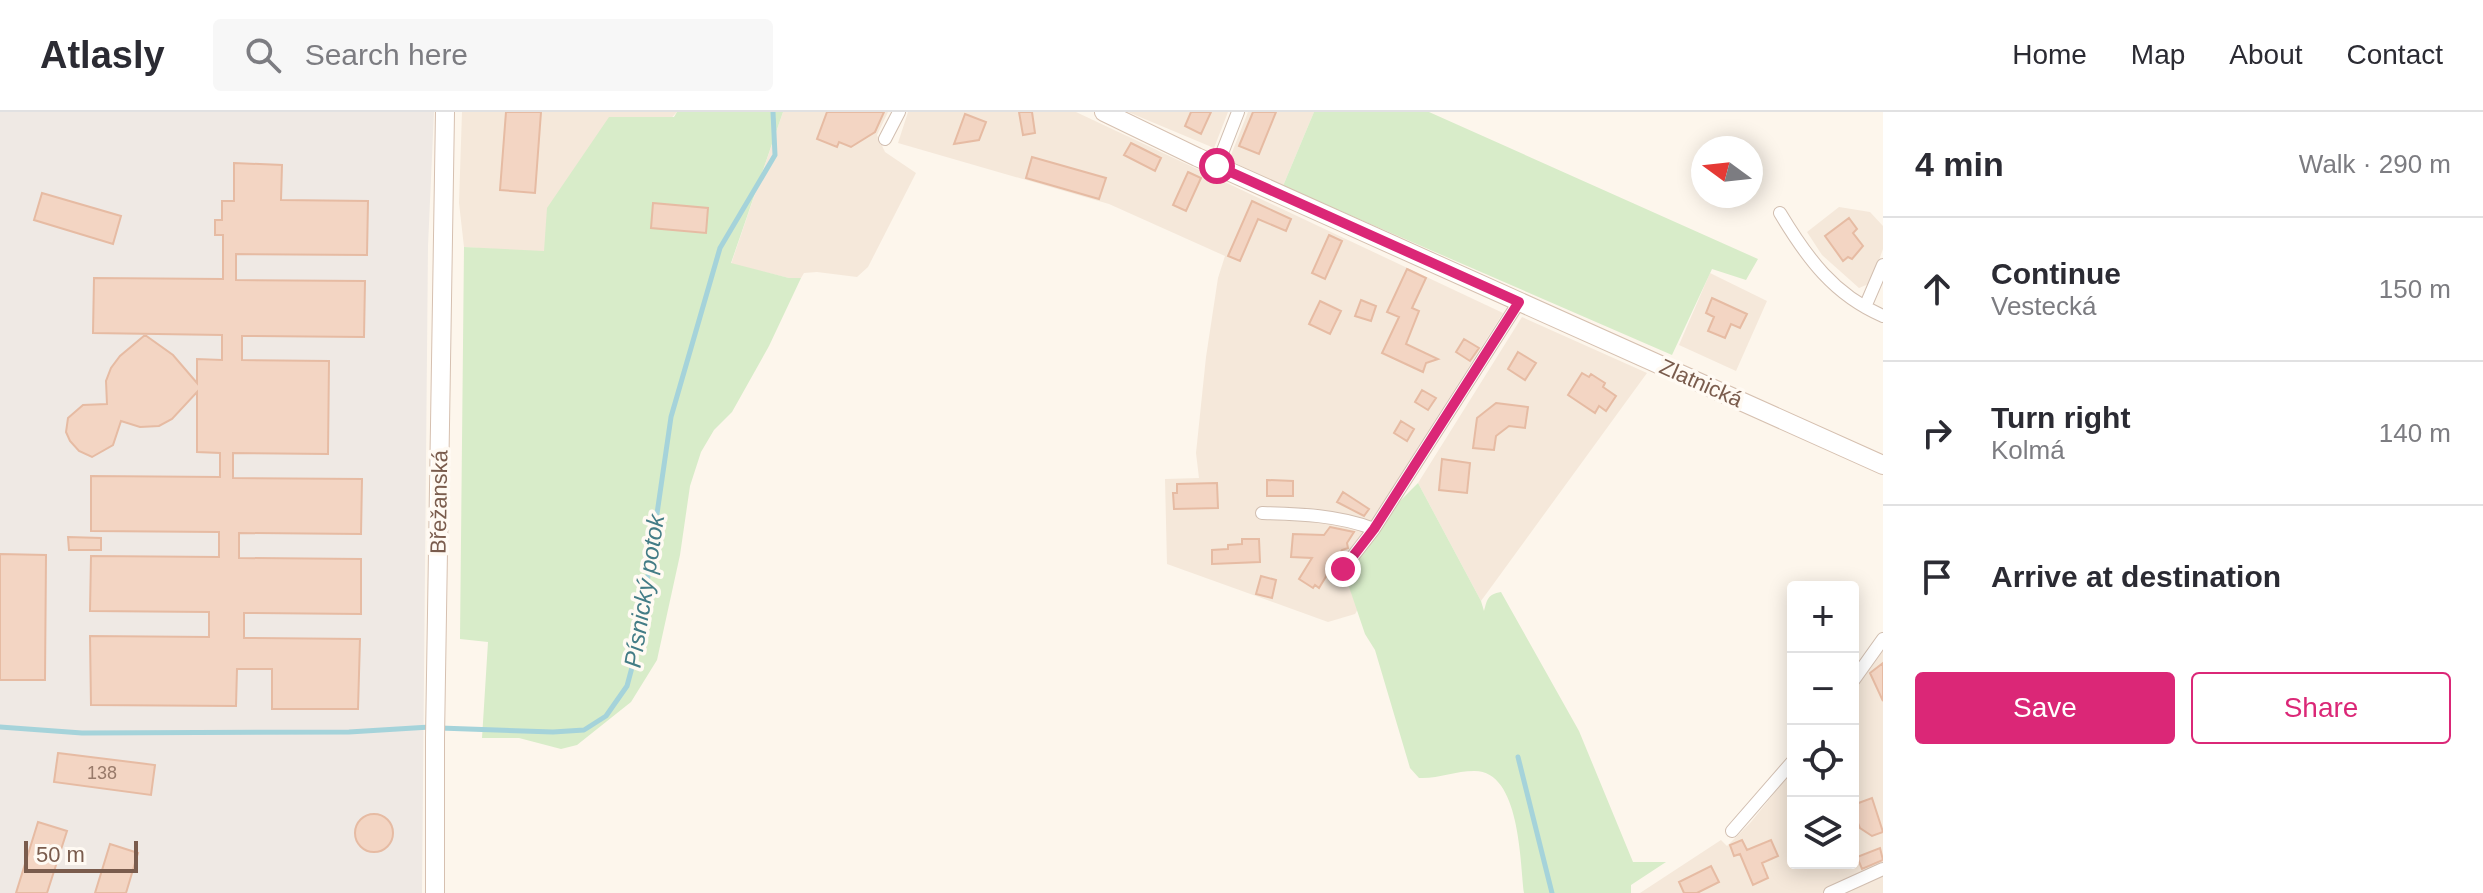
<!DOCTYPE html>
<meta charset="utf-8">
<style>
body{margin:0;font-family:Arial,sans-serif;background:#f7f7f7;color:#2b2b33}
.controls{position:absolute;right:24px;bottom:24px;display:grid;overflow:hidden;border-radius:8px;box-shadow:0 4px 20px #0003}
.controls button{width:72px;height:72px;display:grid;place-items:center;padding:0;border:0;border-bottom:2px solid #e1e1e2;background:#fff;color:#2b2b33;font:40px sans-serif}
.compass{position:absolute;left:1691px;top:24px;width:72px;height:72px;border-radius:50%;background:#fff;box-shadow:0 4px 20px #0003;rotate:285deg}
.scale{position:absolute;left:24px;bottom:20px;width:114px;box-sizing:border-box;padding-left:8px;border:4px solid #7a5c4d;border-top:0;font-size:22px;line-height:28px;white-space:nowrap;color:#7a5c4d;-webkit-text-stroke:6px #fffaf3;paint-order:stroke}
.stop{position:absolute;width:24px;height:24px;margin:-18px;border:6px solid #db2777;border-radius:50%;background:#fff}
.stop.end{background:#db2777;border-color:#fff;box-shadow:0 2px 8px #0008}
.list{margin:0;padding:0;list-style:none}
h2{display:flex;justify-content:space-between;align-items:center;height:104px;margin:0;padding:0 32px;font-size:34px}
h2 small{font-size:26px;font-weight:400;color:#7c7c81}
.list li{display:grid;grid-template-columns:52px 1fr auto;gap:24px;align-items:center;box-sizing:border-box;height:144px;padding:0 32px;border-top:2px solid #e1e1e2}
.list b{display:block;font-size:30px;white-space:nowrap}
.list p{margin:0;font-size:26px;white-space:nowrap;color:#7c7c81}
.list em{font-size:26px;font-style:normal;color:#7c7c81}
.actions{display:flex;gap:16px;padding:24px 32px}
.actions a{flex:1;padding:18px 0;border:2px solid #db2777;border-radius:8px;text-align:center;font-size:28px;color:#db2777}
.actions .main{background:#db2777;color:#fff}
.icon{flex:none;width:44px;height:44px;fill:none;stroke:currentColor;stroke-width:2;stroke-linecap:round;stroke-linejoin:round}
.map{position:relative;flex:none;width:1883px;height:781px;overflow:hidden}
header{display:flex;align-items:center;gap:48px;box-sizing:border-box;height:112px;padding:0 40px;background:#fff;border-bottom:2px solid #e1e1e2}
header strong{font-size:38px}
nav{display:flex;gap:44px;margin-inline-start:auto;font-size:28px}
.search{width:560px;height:72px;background:#f7f7f7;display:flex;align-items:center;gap:20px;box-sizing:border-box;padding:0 28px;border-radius:8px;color:#7c7c81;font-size:30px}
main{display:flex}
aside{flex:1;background:#fff}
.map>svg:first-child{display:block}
.residential{fill:#f5e8da}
.industrial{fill:#efe9e4}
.green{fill:#d8ecc9}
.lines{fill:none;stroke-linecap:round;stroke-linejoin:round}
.stream{stroke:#a5d3da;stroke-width:5}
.building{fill:#f3d5c3;stroke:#e6bba3;stroke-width:2}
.street-casing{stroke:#d1beb0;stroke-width:14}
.secondary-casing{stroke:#d6c0b0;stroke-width:20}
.street{stroke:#fff;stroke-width:12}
.secondary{stroke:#fff;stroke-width:18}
.route{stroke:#db2777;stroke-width:10}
.labels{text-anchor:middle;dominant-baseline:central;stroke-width:7;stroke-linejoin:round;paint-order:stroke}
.number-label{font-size:18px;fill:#987a6a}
.street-label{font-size:22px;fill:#7a5c4d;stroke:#fffaf3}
.water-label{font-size:24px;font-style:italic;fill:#437c86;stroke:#fffaf3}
</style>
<header>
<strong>Atlasly</strong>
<div class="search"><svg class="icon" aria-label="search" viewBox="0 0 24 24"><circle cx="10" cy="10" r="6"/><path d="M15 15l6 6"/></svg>Search here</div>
<nav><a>Home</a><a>Map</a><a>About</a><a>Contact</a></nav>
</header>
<main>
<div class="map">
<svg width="1883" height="781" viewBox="0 0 1883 781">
<rect width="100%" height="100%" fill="#fdf6ec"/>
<path class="residential" d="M462,0H677L544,140L464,135L459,91Z
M783,0H888L877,23L885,40L916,61L868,155L857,165L817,160L804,161L801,166H789L731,152Z
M908,0H1076L1503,201L1401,362L1378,405L1371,410L1287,397H1261L1260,405L1286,409L1296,406L1360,415L1365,421L1337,455L1345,463L1358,497L1355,502L1328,510L1167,452L1165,367L1199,366L1196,341L1206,245L1218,166L1225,144L1109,92L898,31Z
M1128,0H1228L1214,36Z
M1248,0H1314L1283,74L1229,48Z
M1839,95L1870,100L1883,114V137L1871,171L1859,176L1822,143L1807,120Z
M1710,161L1767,189L1736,259L1679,233Z
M1522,205L1647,261L1481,489L1418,371Z
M1883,539V781H1640L1721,728L1727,734L1751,710L1793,658V751H1853V580Z"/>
<path class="industrial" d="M0,0H434L428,134L422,781H0Z"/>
<path class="green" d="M677,0H783L731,151L789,166H801L769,234L732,300L714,318L701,340L690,374L680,443L657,548L631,590L577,633L561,637L519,626H482L488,530L460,527L464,135L544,139L547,96L609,5H674Z
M1314,0H1429L1758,147L1746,168L1712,157L1672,243L1283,74Z
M1418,371L1481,489L1484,499C1487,489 1487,482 1501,480L1579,619L1633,750H1666L1631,773V781H1524C1520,749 1520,658 1474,659C1455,659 1438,667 1419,666L1410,656L1375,538L1365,522L1345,463L1398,391Z"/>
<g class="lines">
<path class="stream" d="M0,615L82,621L349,620L430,615
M440,616L553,620L584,618L606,604L627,574L638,533L671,305L720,136L775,43L773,0
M1518,645L1552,781"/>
</g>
<path class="building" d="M506,0H541L535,81L500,78Z
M827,0H884L875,20L851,35L839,30L837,35L817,27Z
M1019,0H1032L1035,21L1023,23Z
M1191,0H1211L1201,22L1185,14Z
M1253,0H1276L1259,42L1239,34Z
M965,2L986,10L979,28L954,32Z
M1131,31L1161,46L1155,59L1124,43Z
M1032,45L1106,66L1099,87L1026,66Z
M234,51L282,53L281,88L368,89L367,143L236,142V168L365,169L364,225L242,224V248L329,249L328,342L233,341V366L362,367L361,422L239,421V446L361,447V502L244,501V526L360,527L358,597H272V557H237L236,594L91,593L90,524L209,525V500L90,499L91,444L219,445V420L91,419V364L220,365V341L197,340V280L172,307L159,314L140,315L121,309L113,333L92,345L79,339L70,329L66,320L68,306L83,293L107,292L106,269L111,256L120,244L145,223L173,243L197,271V247L222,248V223L93,221L94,166L223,167V123H215V108H222V89H234Z
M1188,60L1201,66L1186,99L1173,93Z
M42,81L121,104L113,132L34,108Z
M1252,89L1291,107L1286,119L1258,107L1240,149L1228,144Z
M653,91L708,96L706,121L651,116Z
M1849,106L1857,117L1853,121L1863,134L1852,147L1848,145L1843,149L1825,124Z
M1329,123L1342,129L1325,167L1312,161Z
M1407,157L1426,166L1412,196L1419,199L1406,232L1438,247L1426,251L1423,260L1382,241L1399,205L1387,200Z
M1712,186L1747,202L1740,216L1731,212L1725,226L1708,219L1714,205L1706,201Z
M1361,188L1376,194L1371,209L1355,204Z
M1320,189L1341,199L1330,222L1309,212Z
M1464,227L1479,236L1470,249L1456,240Z
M1518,240L1536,251L1525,268L1508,257Z
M1582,261L1589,265L1591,262L1605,271L1603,275L1616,284L1606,299L1599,294L1595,301L1568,283Z
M1422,278L1436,286L1428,298L1415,290Z
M1496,291L1528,295L1525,316L1509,314L1496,324L1494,338L1473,336L1477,306Z
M1401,309L1414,317L1407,329L1394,321Z
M1442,347L1470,351L1467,381L1439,378Z
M1267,368L1293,369V384H1267Z
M1217,371L1218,396L1174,397L1173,381H1177V372Z
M1343,380L1369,397L1364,404L1337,390Z
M1330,415L1354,420L1347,431L1348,436L1342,438L1319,476L1315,473L1313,476L1299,467L1312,446L1291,445L1293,422L1324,423Z
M68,425L101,426V438H69Z
M1242,427H1259L1260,450L1212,452V438L1228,437V433L1242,432Z
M0,442L46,443L45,568H0Z
M1261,464L1276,468L1272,486L1256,482Z
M1883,551V589L1870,561Z
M58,641L155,653L151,683L54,670Z
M1872,686L1883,720L1872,724L1860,716L1856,706L1853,707V693Z
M355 721a19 19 0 1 1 38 0a19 19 0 1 1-38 0Z
M38,710L67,719L47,781H16Z
M1742,728L1747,738L1771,728L1778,744L1762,751L1768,766L1753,773L1740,742L1734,744L1730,733Z
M110,732L138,741L126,781H95Z
M1880,736L1883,748L1862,757L1857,745Z
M1711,754L1719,770L1697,781H1684L1679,770Z"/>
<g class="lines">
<g class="street-casing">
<path id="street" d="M885,27L899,0
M1217,54L1238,0
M1780,101C1807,146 1834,183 1883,204
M1865,195L1883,153
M1262,401C1299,402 1339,403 1374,417
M1343,457L1374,417L1519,190
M1853,569L1883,527
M1732,719L1793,649
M1830,781L1883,757"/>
</g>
<g class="secondary-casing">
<path id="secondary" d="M1104,0L1197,45L1883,353
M435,781V626L445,0"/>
</g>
<use href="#street" class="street"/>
<use href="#secondary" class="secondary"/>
</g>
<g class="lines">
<path class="route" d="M1217,54L1519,190L1374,417L1343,457"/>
</g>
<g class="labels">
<g class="number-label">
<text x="102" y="661">138</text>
</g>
<g class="street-label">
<text transform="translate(1701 271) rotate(24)">Zlatnická</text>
<text transform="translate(439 390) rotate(-89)">Břežanská</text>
</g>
<g class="water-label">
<text transform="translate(644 479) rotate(-81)">Písnický potok</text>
</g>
</g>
</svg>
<div class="controls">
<button>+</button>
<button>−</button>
<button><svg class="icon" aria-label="locate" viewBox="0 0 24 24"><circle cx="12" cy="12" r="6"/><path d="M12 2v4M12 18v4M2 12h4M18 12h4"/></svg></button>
<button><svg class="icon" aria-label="layers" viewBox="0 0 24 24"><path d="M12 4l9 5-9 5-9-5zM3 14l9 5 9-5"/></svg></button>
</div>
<svg class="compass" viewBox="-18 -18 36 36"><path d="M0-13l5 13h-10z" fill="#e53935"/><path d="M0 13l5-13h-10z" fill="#7c7c81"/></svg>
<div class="scale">50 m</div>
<div class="stop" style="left:1217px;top:54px"></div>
<div class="stop end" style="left:1343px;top:457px"></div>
</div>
<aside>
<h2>4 min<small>Walk · 290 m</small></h2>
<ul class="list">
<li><svg class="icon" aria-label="ahead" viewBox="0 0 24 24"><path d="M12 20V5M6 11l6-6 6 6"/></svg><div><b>Continue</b><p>Vestecká</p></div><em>150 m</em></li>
<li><svg class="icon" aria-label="right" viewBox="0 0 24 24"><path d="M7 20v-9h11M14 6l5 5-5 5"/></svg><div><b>Turn right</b><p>Kolmá</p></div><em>140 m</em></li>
<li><svg class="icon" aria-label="arrive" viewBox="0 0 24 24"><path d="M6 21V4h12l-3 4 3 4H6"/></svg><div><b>Arrive at destination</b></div></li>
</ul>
<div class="actions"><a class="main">Save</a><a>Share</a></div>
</aside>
</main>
